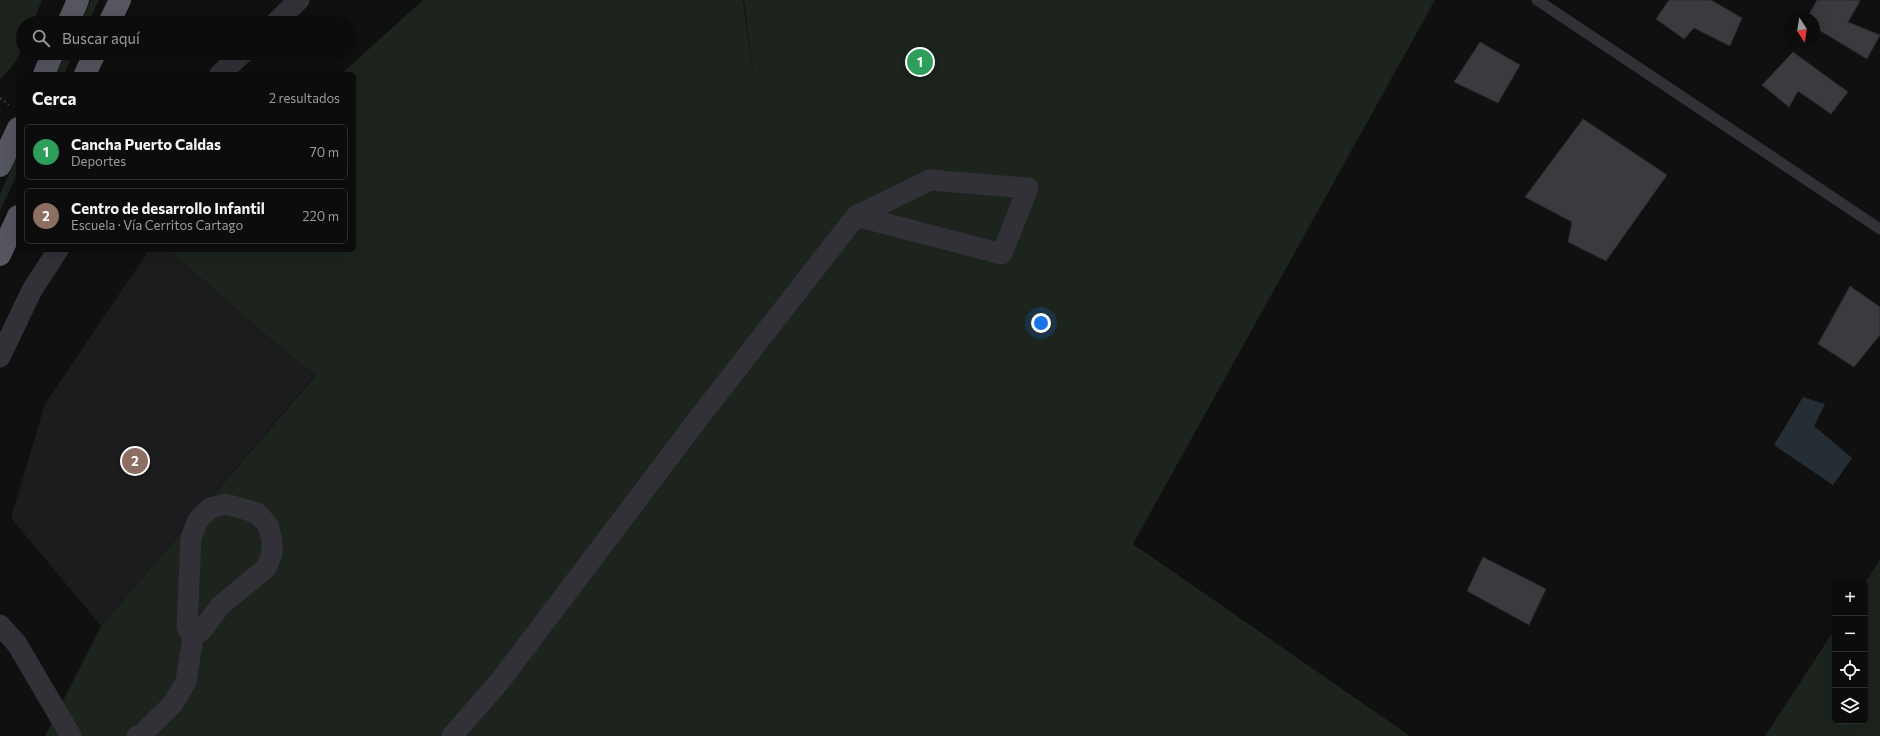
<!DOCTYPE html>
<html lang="es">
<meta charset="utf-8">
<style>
body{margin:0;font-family:Commissioner,sans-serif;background:#151516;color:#f1f3f6}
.controls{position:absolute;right:12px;bottom:12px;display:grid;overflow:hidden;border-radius:6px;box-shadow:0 4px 16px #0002}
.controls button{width:36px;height:36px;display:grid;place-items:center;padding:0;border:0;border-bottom:1px solid #2c2c2e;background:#0c0c0d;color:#f1f3f6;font:20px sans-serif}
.compass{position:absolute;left:1784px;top:12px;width:36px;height:36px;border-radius:50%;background:#0c0c0d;box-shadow:0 4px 16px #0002;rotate:168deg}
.you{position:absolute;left:1041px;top:323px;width:14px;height:14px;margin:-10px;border:3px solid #fff;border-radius:50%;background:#1a73e8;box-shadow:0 0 0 6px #1a73e833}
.badge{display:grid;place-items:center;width:26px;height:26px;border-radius:50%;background:#db2777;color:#fff;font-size:13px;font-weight:700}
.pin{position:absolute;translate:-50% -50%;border:2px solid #fff;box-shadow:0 1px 4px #0006}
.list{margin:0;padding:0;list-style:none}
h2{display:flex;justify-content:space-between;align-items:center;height:52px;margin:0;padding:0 16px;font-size:17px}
h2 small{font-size:13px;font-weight:400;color:#9a9b9d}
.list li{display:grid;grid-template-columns:26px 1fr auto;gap:12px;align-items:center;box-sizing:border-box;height:56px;margin:0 8px 8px;padding:0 8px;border:1px solid #2c2c2e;border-radius:6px}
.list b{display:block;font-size:15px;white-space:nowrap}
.list p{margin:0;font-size:13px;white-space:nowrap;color:#9a9b9d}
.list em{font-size:13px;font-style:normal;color:#9a9b9d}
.icon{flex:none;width:22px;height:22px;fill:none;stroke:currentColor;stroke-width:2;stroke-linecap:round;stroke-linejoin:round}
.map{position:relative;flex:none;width:1880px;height:736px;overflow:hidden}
.search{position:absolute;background:#0c0c0d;box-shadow:0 4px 16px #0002;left:16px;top:16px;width:340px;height:44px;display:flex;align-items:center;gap:10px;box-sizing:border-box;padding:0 14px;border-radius:22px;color:#9a9b9d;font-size:15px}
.panel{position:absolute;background:#0c0c0d;box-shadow:0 4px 16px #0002;left:16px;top:72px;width:340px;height:180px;border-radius:6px}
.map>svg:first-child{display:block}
.built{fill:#1c1c1e}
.green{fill:#1c241d}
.water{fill:#262e35}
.building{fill:#3a3a3f;stroke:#2a2a2e}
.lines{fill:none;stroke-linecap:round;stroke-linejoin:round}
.path{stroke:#37383e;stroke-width:2.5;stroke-dasharray:2 3;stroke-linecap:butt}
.service{stroke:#313137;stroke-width:11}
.minor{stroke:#313137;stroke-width:21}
.trunk{stroke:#55565f;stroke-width:22}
</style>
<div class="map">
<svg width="1880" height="736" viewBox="0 0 1880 736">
<rect width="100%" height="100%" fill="#101011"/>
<path class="built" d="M149,250H169L274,342L316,374L101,626L11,518L45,404Z"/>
<path class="green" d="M0,0H42L33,23H23C23,53 21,58 0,79Z
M91,0H99L88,23H80Z
M423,0H743L755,89L744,0H1435L1133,544L1410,736H45L101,626L316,375L274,342L169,250H354V74H341Z
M66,53H74L64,74H56Z
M18,154V172L0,211V194Z
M1880,560V736H1765L1835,629V721H1865V583Z"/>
<path class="water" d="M1803,397L1825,404L1814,426L1852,458L1833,485L1774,445Z"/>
<path class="building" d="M1669,0H1711L1742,18L1730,46L1694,28L1684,39L1656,19Z
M1817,0H1857L1860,1L1848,22L1880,35L1867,59L1814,27V18H1807Z
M1480,42L1520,65L1498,103L1454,82Z
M1793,52L1848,92L1831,114L1798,91L1789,107L1762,85Z
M1583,119L1667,175L1606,261L1568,242L1572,222L1525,197Z
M1850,286L1880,307V335L1854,367L1818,344Z
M1483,557L1546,589L1529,625L1467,591Z"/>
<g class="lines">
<path class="path" d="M0,98L9,105"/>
<path class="service" d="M1537,0L1880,229"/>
<path class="minor" d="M275,23L299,0
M220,74L243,53
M0,357L32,290L58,250
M0,625L17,644L71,736
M137,736L142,734L172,705L186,682L193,637L202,630L220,606L266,568L272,554V541L268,525L257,513L226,504L210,508L198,520L191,538L187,627L193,637
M452,736L500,681L698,419L856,216L930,180L1028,188L1002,254L856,216"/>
<path class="trunk" d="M68,23L78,0
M109,23L120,0
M44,74L53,53
M85,74L95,53
M0,166L18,128
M0,255L18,216"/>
</g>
</svg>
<div class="controls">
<button>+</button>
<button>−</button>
<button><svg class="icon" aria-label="locate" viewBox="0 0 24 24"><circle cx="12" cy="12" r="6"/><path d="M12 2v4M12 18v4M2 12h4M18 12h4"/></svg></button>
<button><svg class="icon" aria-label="layers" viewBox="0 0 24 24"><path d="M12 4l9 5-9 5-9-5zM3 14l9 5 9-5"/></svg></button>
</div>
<svg class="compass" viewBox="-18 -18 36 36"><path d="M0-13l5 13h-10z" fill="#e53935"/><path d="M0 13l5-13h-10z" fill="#9a9b9d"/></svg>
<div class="you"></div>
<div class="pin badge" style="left:920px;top:62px;background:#2e9e5b">1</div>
<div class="pin badge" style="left:135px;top:461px;background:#8d6e63">2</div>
<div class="search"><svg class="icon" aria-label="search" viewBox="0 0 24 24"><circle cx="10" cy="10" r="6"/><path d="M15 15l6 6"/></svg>Buscar aquí</div>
<section class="panel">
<h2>Cerca<small>2 resultados</small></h2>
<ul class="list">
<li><span class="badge" style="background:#2e9e5b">1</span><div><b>Cancha Puerto Caldas</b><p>Deportes</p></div><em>70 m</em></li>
<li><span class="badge" style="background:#8d6e63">2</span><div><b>Centro de desarrollo Infantil</b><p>Escuela · Vía Cerritos Cartago</p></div><em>220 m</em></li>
</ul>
</section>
</div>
